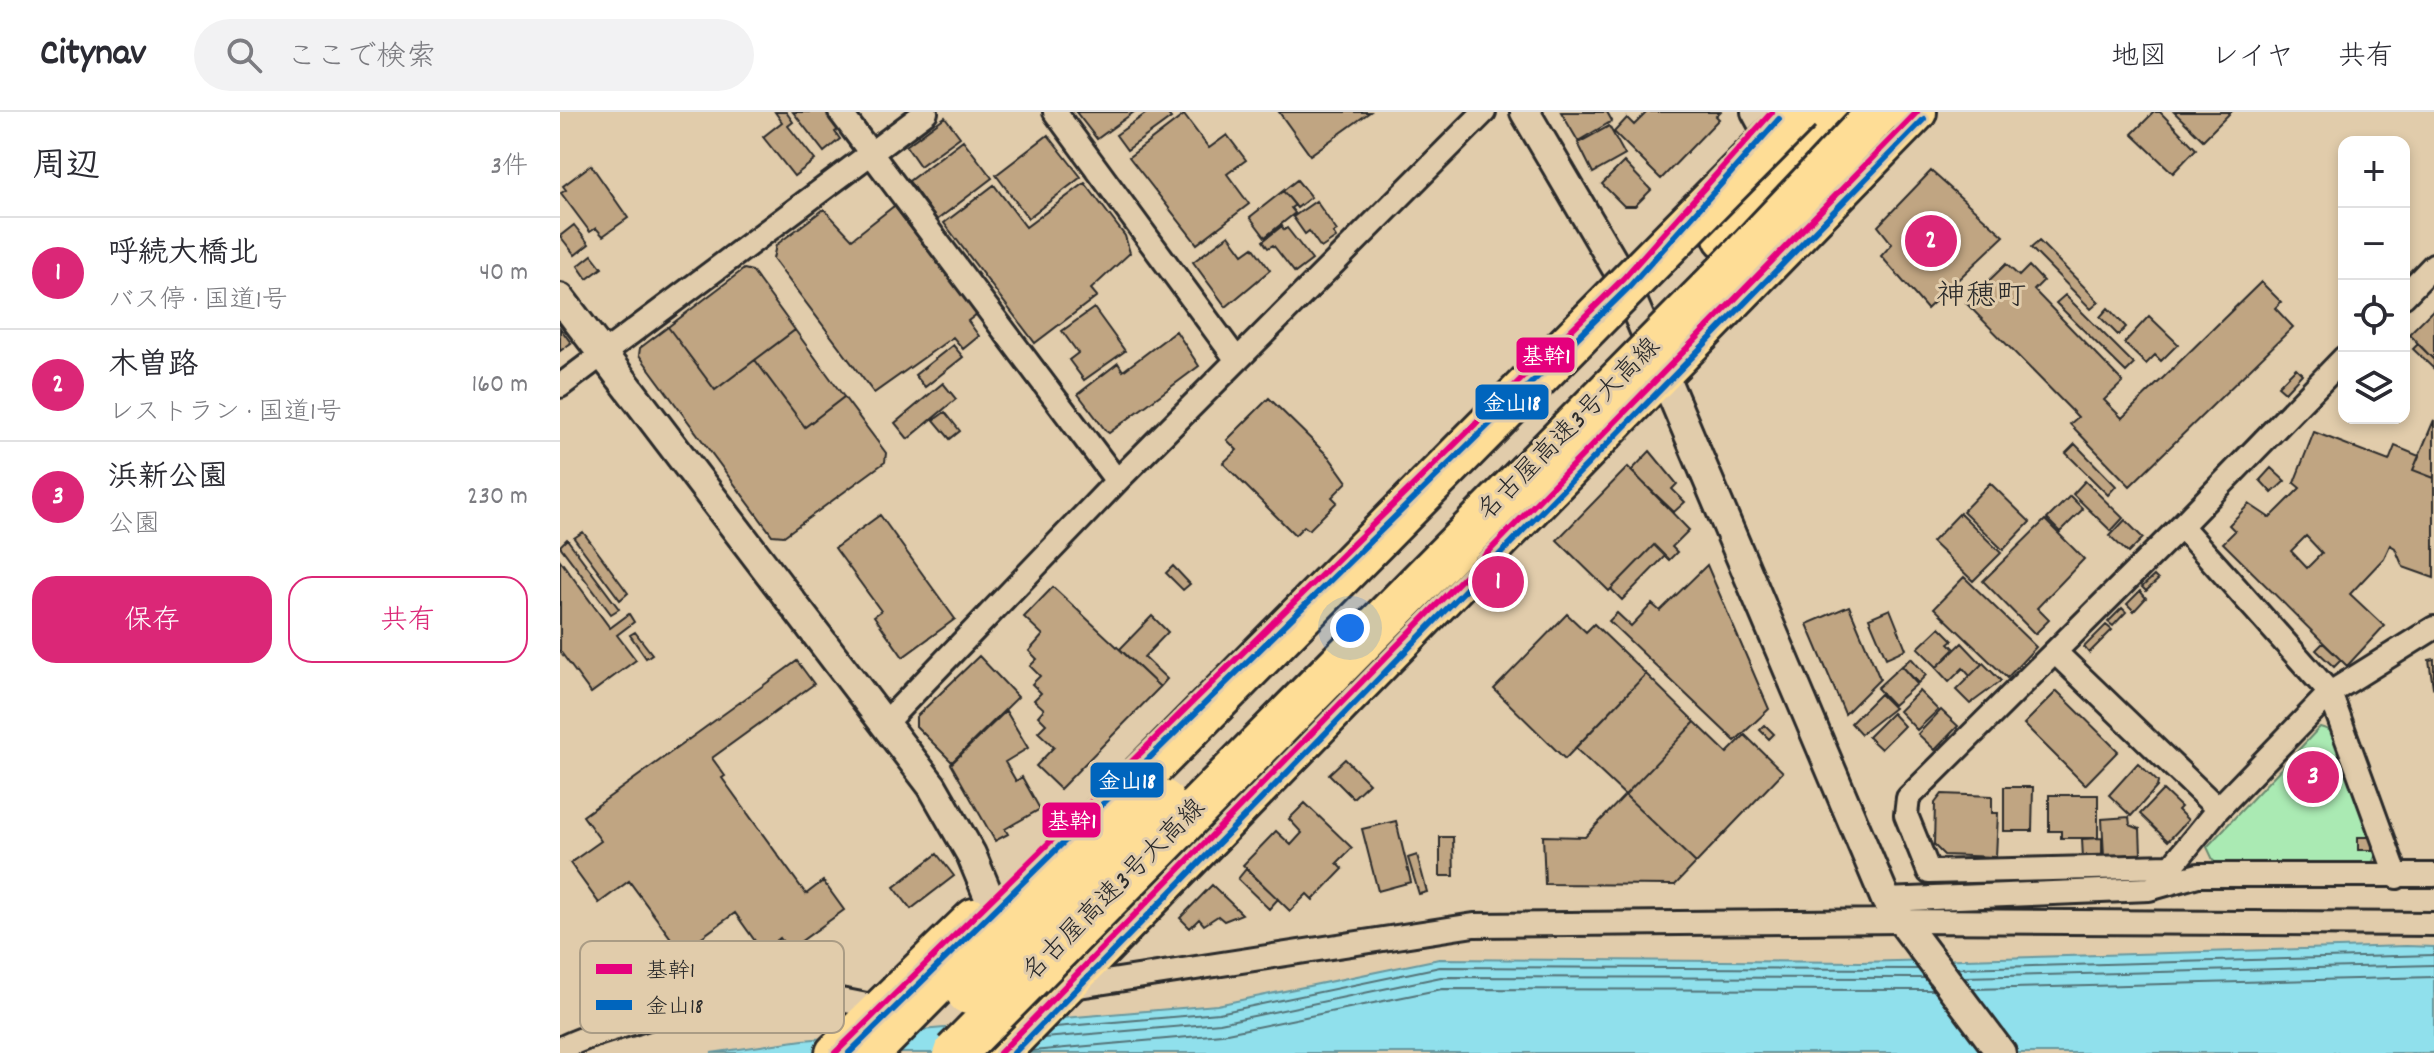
<!DOCTYPE html>
<html lang="ja">
<meta charset="utf-8">
<style>
body{margin:0;font-family:Dekko,"Klee One",sans-serif;background:#f2f2f3;color:#2b2b33}
.controls{position:absolute;right:24px;top:24px;display:grid;overflow:hidden;border-radius:16px;box-shadow:0 4px 12px #0003}
.controls button{width:72px;height:72px;display:grid;place-items:center;padding:0;border:0;border-bottom:2px solid #e1e1e2;background:#fff;color:#2b2b33;font:40px sans-serif}
.you{position:absolute;left:790px;top:516px;width:28px;height:28px;margin:-20px;border:6px solid #fff;border-radius:50%;background:#1a73e8;box-shadow:0 0 0 12px #1a73e833}
.badge{display:grid;place-items:center;width:52px;height:52px;border-radius:50%;background:#db2777;color:#fff;font-size:26px;font-weight:700}
.pin{position:absolute;translate:-50% -50%;border:4px solid #fff;box-shadow:0 2px 8px #0006}
.list{margin:0;padding:0;list-style:none}
h2{display:flex;justify-content:space-between;align-items:center;height:104px;margin:0;padding:0 32px;font-size:34px}
h2 small{font-size:26px;font-weight:400;color:#7c7c81}
.list li{display:grid;grid-template-columns:52px 1fr auto;gap:24px;align-items:center;box-sizing:border-box;height:112px;padding:0 32px;border-top:2px solid #e1e1e2}
.list b{display:block;font-size:30px;white-space:nowrap}
.list p{margin:0;font-size:26px;white-space:nowrap;color:#7c7c81}
.list em{font-size:26px;font-style:normal;color:#7c7c81}
.actions{display:flex;gap:16px;padding:24px 32px}
.actions a{flex:1;padding:18px 0;border:2px solid #db2777;border-radius:24px;text-align:center;font-size:28px;color:#db2777}
.actions .main{background:#db2777;color:#fff}
.icon{flex:none;width:44px;height:44px;fill:none;stroke:currentColor;stroke-width:2;stroke-linecap:round;stroke-linejoin:round}
.map{position:relative;flex:none;width:1874px;height:941px;overflow:hidden}
header{display:flex;align-items:center;gap:48px;box-sizing:border-box;height:112px;padding:0 40px;background:#fff;border-bottom:2px solid #e1e1e2}
header strong{font-size:38px}
nav{display:flex;gap:44px;margin-inline-start:auto;font-size:28px}
.search{width:560px;height:72px;background:#f2f2f3;display:flex;align-items:center;gap:20px;box-sizing:border-box;padding:0 28px;border-radius:44px;color:#7c7c81;font-size:30px}
main{display:flex}
aside{flex:1;background:#fff}
.map>svg:first-child{display:block}
.green{fill:#aaeab3;stroke:#6a8a6f;stroke-width:2}
.water{fill:#90e0ec;stroke:#68989f;stroke-width:2}
.lines{fill:none;stroke-linecap:round;stroke-linejoin:round}
.shore{stroke:#537378;stroke-width:2}
.building{fill:#c0a582;stroke:#2b2b2b;stroke-width:2;fill-rule:evenodd}
.minor-casing{stroke:#2b2b2b;stroke-width:28}
.tertiary-casing{stroke:#2b2b2b;stroke-width:34}
.trunk-casing{stroke:#2b2b2b;stroke-width:44}
.motorway-casing{stroke:#2b2b2b;stroke-width:48}
.minor{stroke:#e1ccab;stroke-width:22}
.tertiary{stroke:#e1ccab;stroke-width:28}
.trunk{stroke:#fedd96;stroke-width:38}
.motorway{stroke:#fedd96;stroke-width:42}
.motorway-bridge-casing{stroke:#2b2b2b;stroke-width:48;stroke-linecap:butt}
.motorway-bridge{stroke:#fedd96;stroke-width:42}
.bus-1-casing{stroke:#e1ccab;stroke-width:12}
.bus-2-casing{stroke:#e1ccab;stroke-width:12}
.bus-1{stroke:#e5007d;stroke-width:6}
.bus-2{stroke:#0065bd;stroke-width:6}
.labels{text-anchor:middle;dominant-baseline:central;stroke-width:6;stroke-linejoin:round;paint-order:stroke}
.street-label{font-size:26px;fill:#2b2b2b;stroke:#e1ccab}
.quarter-label{font-size:30px;fill:#2b2b2b;stroke:#e1ccab}
.key{fill:#e1ccab;stroke:#aa9c85;stroke-width:2}
.key-label{font-size:22px;fill:#2b2b2b}
.line-badge{stroke:#e1ccab;stroke-width:3}
.badge-label{font-size:22px;text-anchor:middle;font-weight:bold;fill:#fff}
</style>
<header>
<strong>Citynav</strong>
<div class="search"><svg class="icon" aria-label="search" viewBox="0 0 24 24"><circle cx="10" cy="10" r="6"/><path d="M15 15l6 6"/></svg>ここで検索</div>
<nav><a>地図</a><a>レイヤ</a><a>共有</a></nav>
</header>
<main>
<aside>
<h2>周辺<small>3件</small></h2>
<ul class="list">
<li><span class="badge">1</span><div><b>呼続大橋北</b><p>バス停 · 国道1号</p></div><em>40 m</em></li>
<li><span class="badge">2</span><div><b>木曽路</b><p>レストラン · 国道1号</p></div><em>160 m</em></li>
<li><span class="badge">3</span><div><b>浜新公園</b><p>公園</p></div><em>230 m</em></li>
</ul>
<div class="actions"><a class="main">保存</a><a>共有</a></div>
</aside>
<div class="map">
<svg width="1874" height="941" viewBox="0 0 1874 941">
<rect width="100%" height="100%" fill="#e1ccab"/>
<filter id="ink" filterUnits="userSpaceOnUse"><feTurbulence type="fractalNoise" baseFrequency=".0125" numOctaves="2"/><feDisplacementMap in="SourceGraphic" scale="16" xChannelSelector="R" yChannelSelector="G"/><feConvolveMatrix kernelMatrix="1 2 1 2 8 2 1 2 1" color-interpolation-filters="sRGB"/></filter>
<g filter="url(#ink)">
<path class="green" d="M1760,615L1779,621L1819,737L1811,753L1655,752L1647,735Z"/>
<path class="water" d="M1846,834L1874,835V941H151L243,928L657,893L879,847L1301,850Z"/>
<g class="lines">
<path class="shore" d="M1397,856L1874,843
M1404,865L1874,853
M1413,877L1874,865
M495,915L659,901L880,855L1358,857
M484,926L660,911L881,865L1365,866
M472,939L662,922L882,877L1374,878"/>
</g>
<path class="building" d="M215,0H226L233,10L228,14L255,48L234,64L203,25L222,10Z
M233,0H266L279,17L275,20L280,27L264,40Z
M516,0H574L537,27Z
M588,0H606L611,6L567,38L556,23Z
M719,0H810L750,43Z
M1001,0H1047L1052,9L1018,29Z
M1087,0H1160L1156,4L1159,7L1101,67L1054,20L1067,6L1074,13Z
M1594,0H1600L1636,37L1613,61L1572,22Z
M1614,0H1671L1643,28Z
M624,3L649,36L667,23L686,48L667,62L689,92L637,132L569,45Z
M385,5L400,25L360,54L346,34Z
M1049,14L1065,43L1033,61L1018,31Z
M488,23L521,65L468,106L436,63Z
M403,28L432,66L377,108L349,69Z
M1064,50L1091,78L1075,94H1064L1042,72Z
M31,53L68,106L43,124L36,116L30,120L1,81L6,78L3,74Z
M1371,59L1444,124L1367,197L1321,144L1332,132L1318,114Z
M737,68L751,85L737,96L723,79Z
M525,71L565,124L570,141L531,177L537,184L475,231L384,111L434,73L466,115Z
M723,79L735,93L731,96L735,101L705,125L690,105Z
M756,89L777,119L773,121L776,126L761,136L749,119L745,122L733,105Z
M334,94L417,202L408,209L419,224L403,237L393,225L314,281L213,147L216,133L264,97L292,127Z
M14,113L29,132L15,143L0,124Z
M722,114L724,118L727,116L752,148L735,161L713,133L708,136L703,129Z
M669,123L683,142L693,135L710,158L666,195L633,150Z
M1479,129L1539,190L1531,197L1471,136Z
M32,143L42,156L27,167L18,154Z
M1446,152L1459,164L1469,154L1483,169L1474,178L1563,270L1544,288L1562,306L1701,170L1721,190L1715,196L1733,215L1570,374L1510,312L1518,305L1406,191Z
M184,157L192,159L235,218L155,278L108,215Z
M1505,183L1574,252L1566,260L1496,191Z
M534,196L565,239L524,268L509,248L518,241L502,219Z
M1548,196L1566,215L1558,223L1540,205Z
M1874,197V248L1849,222Z
M1589,204L1618,232L1601,249L1595,243L1586,252L1564,231Z
M108,215L155,278L195,248L245,315L284,285L326,341L325,350L224,424L212,423L79,243L80,236Z
M0,216L11,231L0,239Z
M235,218L284,285L245,315L195,248Z
M616,219L639,254L549,321L546,319L518,282L558,251L563,259Z
M1858,232L1874,248V257L1853,237Z
M393,233L403,245L365,275L355,263Z
M1736,256L1742,262L1725,280L1718,274Z
M383,271L396,287L348,327L335,311Z
M709,286L769,345L787,370L772,385L777,390L749,418L744,414L735,423L663,351L677,338L667,328Z
M385,300L400,319L390,327L374,308Z
M1874,308V366L1853,358Z
M1754,320L1829,349L1835,334L1859,344L1853,358L1874,366V466L1843,455L1835,436L1830,433L1824,446L1790,482L1824,514L1787,554L1663,431L1675,419L1669,413L1689,392L1710,406L1740,376L1734,371ZM1746,424L1762,441L1747,456L1731,439Z
M1515,332L1556,374L1548,383L1506,341Z
M1090,339L1117,372L1112,377L1125,390L1114,400L1071,359Z
M1068,355L1129,418L1112,435L1117,440L1109,448L1094,433L1049,479L997,428Z
M1711,356L1725,369L1712,381L1700,368Z
M1525,369L1563,406L1551,419L1513,382Z
M1430,371L1470,410L1443,438L1403,399Z
M1510,384L1523,397L1500,420L1487,407Z
M1400,401L1441,441L1413,469L1372,430Z
M320,403L395,507L343,545L314,504L321,499L275,436Z
M1485,408L1524,447L1477,496L1489,508L1475,522L1423,469Z
M1565,408L1583,426L1568,441L1550,424Z
M23,420L68,481L60,488L14,426Z
M7,427L59,497L51,502L0,434Z
M1094,433L1105,444L1062,488L1051,477Z
M0,448L50,516L69,502L74,510L57,523L76,548L31,581L0,539Z
M1147,453L1209,597L1175,629L1049,509L1057,501L1071,514L1092,492L1100,499Z
M613,454L630,472L623,478L606,461Z
M939,456L946,463L930,478L924,472Z
M1594,464L1598,468L1586,479L1582,475Z
M1404,465L1476,535L1447,566L1374,496Z
M493,475L600,575L500,677L476,654L494,635L478,620L486,612L478,604L484,597L474,588L481,581L472,572L480,564L470,554L477,547L469,539L483,523L464,505Z
M1580,479L1586,486L1574,499L1567,492Z
M1289,494L1320,567L1285,602L1247,512Z
M1562,496L1566,500L1553,514L1548,510Z
M1330,497L1346,537L1326,546L1309,506Z
M1007,502L1026,520L1034,512L1086,562L1005,647L934,577Z
M592,504L608,520L584,545L607,567L600,575L560,537Z
M1546,513L1552,518L1529,541L1524,535Z
M1380,515L1393,528L1389,531L1395,537L1377,555L1358,536Z
M75,520L92,542L86,546L70,523Z
M1402,531L1422,552L1410,564L1403,556L1389,570L1376,556Z
M1763,531L1781,548L1774,555L1756,538Z
M419,544L458,585L392,650L356,614V605Z
M1351,546L1366,563L1358,571L1342,554Z
M1874,547V574L1873,575L1869,548Z
M237,549L254,572L152,646L165,664L162,666L246,782L263,769L284,798L229,838L220,826L207,836L204,832L200,836L175,801L121,840L69,769L39,791L10,751L41,729L23,704Z
M1423,551L1441,569L1410,592L1396,578Z
M1341,554L1357,572L1333,593L1317,576Z
M1086,562L1135,610L1065,683L1015,636Z
M1359,579L1378,598L1357,618L1339,599Z
M1497,579L1558,639L1525,673L1464,612Z
M1320,582L1334,596L1301,622L1291,611Z
M1381,598L1398,614L1375,638L1358,622Z
M446,599L468,636L445,650L456,669L462,665L480,697L445,717L448,722L435,729L391,652Z
M1332,601L1344,614L1321,637L1308,625Z
M1135,610L1167,641L1185,623L1223,660L1136,751L1065,683Z
M1205,613L1214,622L1209,627L1200,618Z
M785,647L809,671L793,686L769,662Z
M1578,651L1598,670L1597,675L1571,704L1549,683Z
M1444,675H1473L1472,719H1444Z
M1603,678L1621,695L1618,698L1628,708L1608,729L1580,702Z
M1382,682L1432,684V701H1438L1436,745L1384,743L1374,733L1375,691Z
M1065,683L1136,751L1115,773L985,772L983,724L1025,725Z
M1489,683H1538V726H1501V719H1489Z
M745,691L792,736L777,751L783,757L753,788L747,782L730,799L683,753L716,719L731,733L742,721L729,707Z
M1569,705L1570,713L1580,717L1581,742L1544,744L1542,707Z
M836,709L851,770L818,779L802,717Z
M880,725H893L894,764H880Z
M1798,725H1812V738H1798Z
M1542,726V745L1523,746L1522,727Z
M377,742L394,764L351,797L334,775Z
M857,743L867,780L859,782L848,746Z
M686,757L718,787L709,797L678,767Z
M652,773L682,802L664,809L658,804L644,813L639,807L630,816L620,806Z"/>
<g class="lines">
<g class="minor-casing">
<path id="minor" d="M280,0L557,369
M495,0L677,248
M1193,0L1200,13
M1844,184L1874,153
M0,274L366,0
M1621,414L1770,581L1837,765
M1495,540L1658,697
M326,610L557,369L924,0
M1610,754L1369,760L1346,703L1348,686L1621,414L1784,246
M1603,765L1658,697L1770,581L1874,516
M1326,788L1589,777L1638,763H1874
M506,876L914,813L1341,809L1874,812
M0,937C23,925 50,918 76,910C171,878 221,873 319,896"/>
</g>
<g class="tertiary-casing">
<path id="tertiary" d="M965,0L1063,167L1326,788L1441,941
M0,186L372,674L411,742L431,790"/>
</g>
<g class="trunk-casing">
<path id="trunk" d="M275,941L414,806
M440,941L1357,0"/>
</g>
<g class="motorway-casing">
<path id="motorway" d="M1165,125L1283,0"/>
</g>
<use href="#minor" class="minor"/>
<use href="#tertiary" class="tertiary"/>
<use href="#trunk" class="trunk"/>
<use href="#motorway" class="motorway"/>
<g class="motorway-bridge-casing">
<path id="motorway-bridge" d="M408,881L603,689
M308,941L1239,0
M395,941L1184,143L1319,0"/>
</g>
<use href="#motorway-bridge" class="motorway-bridge"/>
<g class="bus-1-casing">
<path id="bus-1" d="M275,941L1063,167L1212,0
M440,941L1357,0"/>
</g>
<g class="bus-2-casing">
<path id="bus-2" d="M289,941L1070,174L1219,7
M454,941L1364,7"/>
</g>
<use href="#bus-1" class="bus-1"/>
<use href="#bus-2" class="bus-2"/>
</g>
</g>
<g class="labels">
<g class="street-label">
<text transform="translate(1010 318) rotate(-45)">名古屋高速3号大高線</text>
<text transform="translate(555 779) rotate(-45)">名古屋高速3号大高線</text>
</g>
<g class="quarter-label">
<text x="1421" y="186">神穂町</text>
</g>
</g>
<rect x="20" y="829" width="264" height="92" rx="12" class="key"/>
<rect x="36" y="852" width="36" height="10" fill="#e5007d"/>
<rect x="36" y="888" width="36" height="10" fill="#0065bd"/>
<g class="key-label">
<text x="86" y="865">基幹1</text>
<text x="86" y="901">金山18</text>
</g>
<g class="line-badge">
<rect x="955" y="224" width="61" height="38" rx="8" fill="#e5007d"/>
<rect x="914" y="271" width="76" height="38" rx="8" fill="#0065bd"/>
<rect x="529" y="649" width="76" height="38" rx="8" fill="#0065bd"/>
<rect x="481" y="689" width="61" height="38" rx="8" fill="#e5007d"/>
</g>
<g class="badge-label">
<text x="986" y="251">基幹1</text>
<text x="952" y="298">金山18</text>
<text x="567" y="676">金山18</text>
<text x="512" y="716">基幹1</text>
</g>
</svg>
<div class="controls">
<button>+</button>
<button>−</button>
<button><svg class="icon" aria-label="locate" viewBox="0 0 24 24"><circle cx="12" cy="12" r="6"/><path d="M12 2v4M12 18v4M2 12h4M18 12h4"/></svg></button>
<button><svg class="icon" aria-label="layers" viewBox="0 0 24 24"><path d="M12 4l9 5-9 5-9-5zM3 14l9 5 9-5"/></svg></button>
</div>
<div class="you"></div>
<div class="pin badge" style="left:938px;top:470px">1</div>
<div class="pin badge" style="left:1371px;top:129px">2</div>
<div class="pin badge" style="left:1753px;top:665px">3</div>
</div>
</main>
